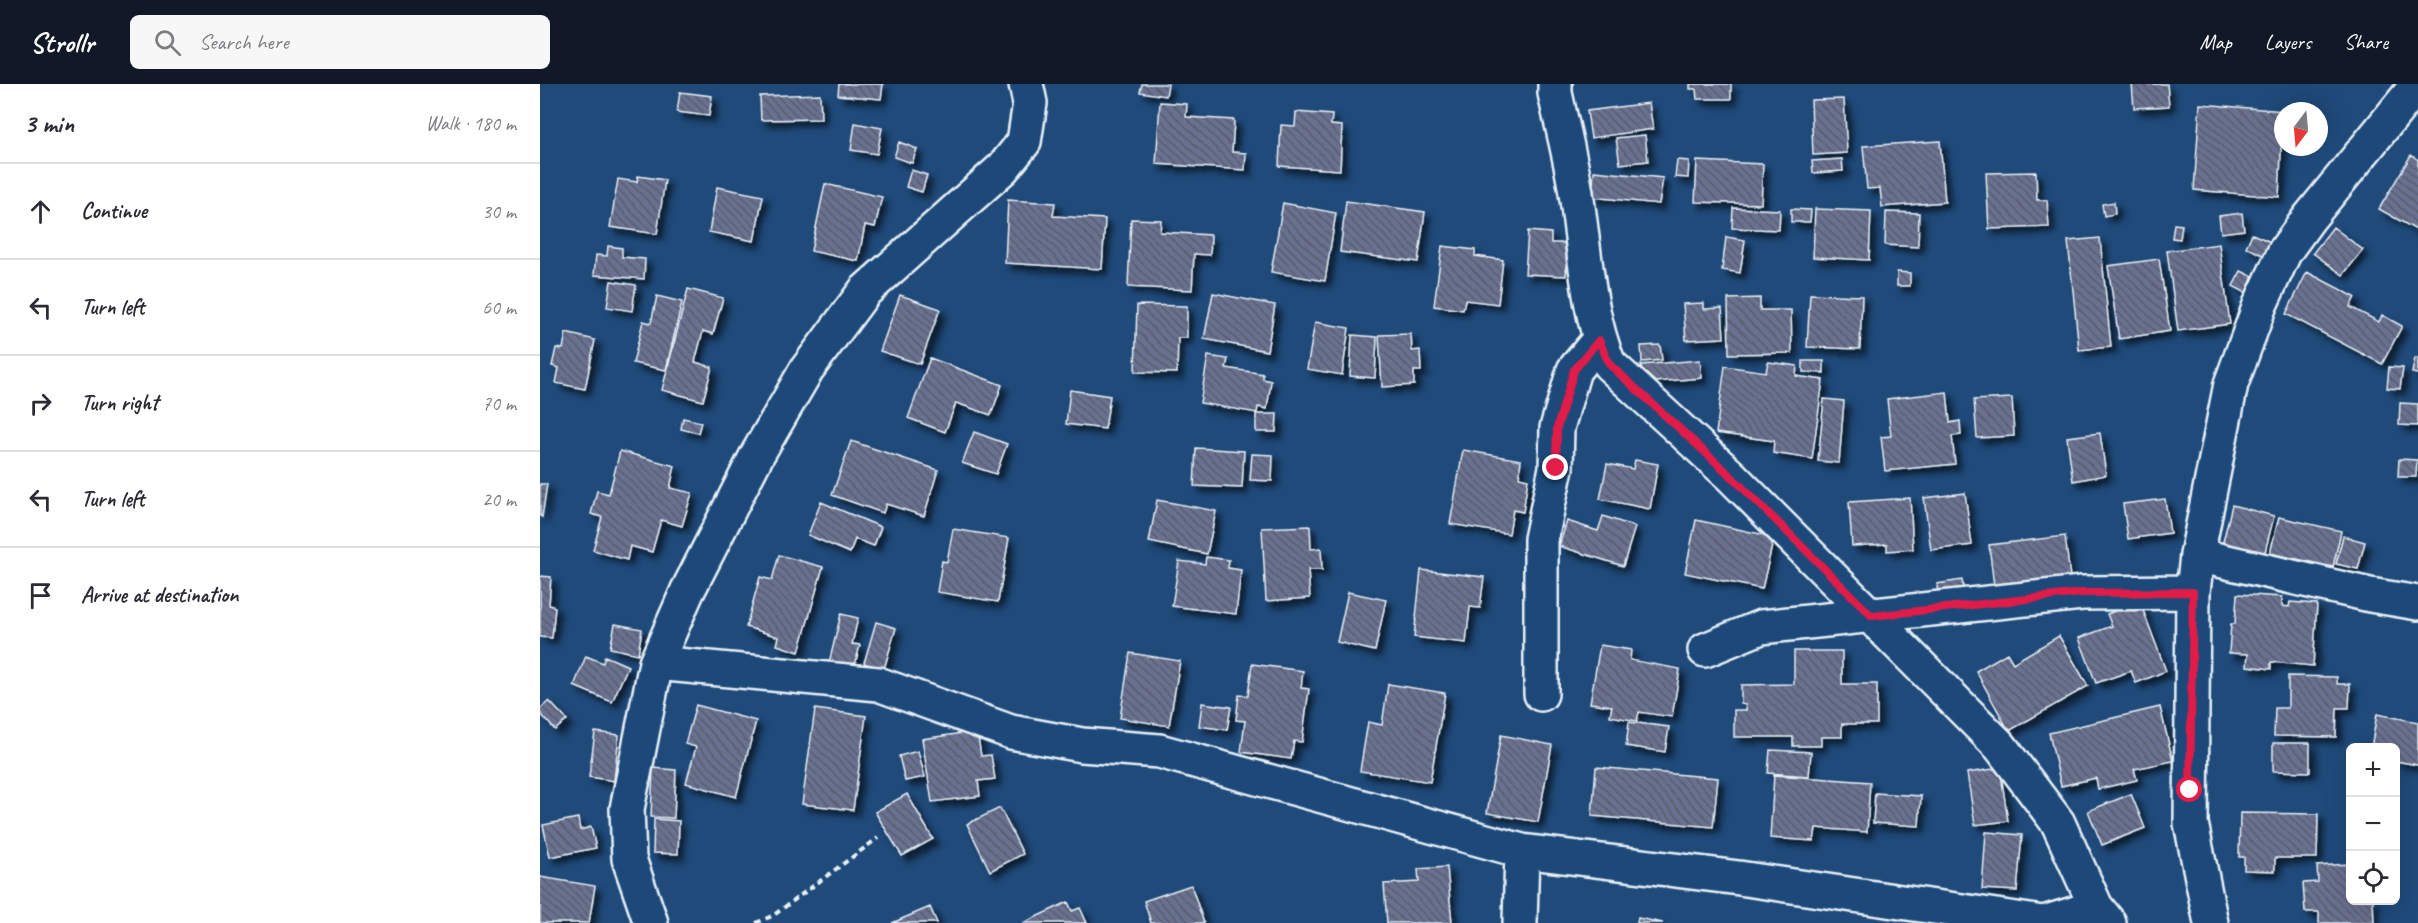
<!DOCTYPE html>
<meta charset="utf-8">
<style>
body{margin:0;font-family:Caveat,sans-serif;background:#f7f7f7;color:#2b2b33}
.controls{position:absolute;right:18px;bottom:18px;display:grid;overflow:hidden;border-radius:9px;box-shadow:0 6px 24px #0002}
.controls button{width:54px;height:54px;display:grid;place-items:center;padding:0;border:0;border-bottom:2px solid #e1e1e2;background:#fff;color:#2b2b33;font:30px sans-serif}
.compass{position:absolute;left:1734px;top:18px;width:54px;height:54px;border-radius:50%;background:#fff;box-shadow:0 6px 24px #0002;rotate:196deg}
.stop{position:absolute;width:18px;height:18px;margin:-14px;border:4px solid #e11d48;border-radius:50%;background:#fff}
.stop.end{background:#e11d48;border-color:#fff;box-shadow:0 2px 6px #0008}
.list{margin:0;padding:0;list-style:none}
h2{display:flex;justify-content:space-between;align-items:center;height:78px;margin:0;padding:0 24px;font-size:26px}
h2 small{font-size:20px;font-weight:400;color:#7c7c81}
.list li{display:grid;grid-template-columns:39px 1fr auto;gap:18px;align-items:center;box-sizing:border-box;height:96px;padding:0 24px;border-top:2px solid #e1e1e2}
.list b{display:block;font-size:22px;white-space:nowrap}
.list em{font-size:20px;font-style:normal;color:#7c7c81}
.icon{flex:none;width:33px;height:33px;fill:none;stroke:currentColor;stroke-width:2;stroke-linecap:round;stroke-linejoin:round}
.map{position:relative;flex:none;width:1878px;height:839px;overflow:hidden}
header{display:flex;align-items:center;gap:36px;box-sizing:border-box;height:84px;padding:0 30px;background:#111827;color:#fff}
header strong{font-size:28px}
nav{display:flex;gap:33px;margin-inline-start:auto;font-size:21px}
.search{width:420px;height:54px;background:#f7f7f7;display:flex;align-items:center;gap:15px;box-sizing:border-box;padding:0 21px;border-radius:9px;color:#7c7c81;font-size:22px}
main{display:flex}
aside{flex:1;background:#fff}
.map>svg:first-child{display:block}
.building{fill:url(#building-back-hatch);stroke:#e8f1f8;stroke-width:1.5;filter:url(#shadow)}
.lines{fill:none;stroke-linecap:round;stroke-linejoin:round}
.street-casing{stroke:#e8f1f8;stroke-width:38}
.path{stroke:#e8f1f8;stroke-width:4;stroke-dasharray:6 4.5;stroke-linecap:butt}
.street{stroke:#1f4a7a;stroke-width:33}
.route{stroke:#e11d48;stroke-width:8}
</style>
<header>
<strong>Strollr</strong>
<div class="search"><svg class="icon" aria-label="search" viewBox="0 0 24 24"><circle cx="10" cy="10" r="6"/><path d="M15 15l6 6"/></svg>Search here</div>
<nav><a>Map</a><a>Layers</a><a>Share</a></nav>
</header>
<main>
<aside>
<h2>3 min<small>Walk · 180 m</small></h2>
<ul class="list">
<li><svg class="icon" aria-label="ahead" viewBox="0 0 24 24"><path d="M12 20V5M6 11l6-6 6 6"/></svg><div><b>Continue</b></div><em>30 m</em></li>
<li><svg class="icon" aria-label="left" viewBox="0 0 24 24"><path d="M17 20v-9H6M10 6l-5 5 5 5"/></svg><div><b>Turn left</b></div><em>60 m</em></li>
<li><svg class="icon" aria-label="right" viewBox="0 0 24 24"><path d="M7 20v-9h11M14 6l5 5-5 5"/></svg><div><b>Turn right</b></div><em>70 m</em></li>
<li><svg class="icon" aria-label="left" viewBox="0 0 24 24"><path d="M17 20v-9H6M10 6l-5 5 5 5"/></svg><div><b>Turn left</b></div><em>20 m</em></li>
<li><svg class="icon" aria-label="arrive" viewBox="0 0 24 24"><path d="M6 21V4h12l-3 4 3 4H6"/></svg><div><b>Arrive at destination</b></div></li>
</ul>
</aside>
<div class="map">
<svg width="1878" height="839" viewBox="0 0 1878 839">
<defs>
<pattern id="building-back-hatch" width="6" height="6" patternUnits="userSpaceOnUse" patternTransform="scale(1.5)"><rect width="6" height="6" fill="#6a7190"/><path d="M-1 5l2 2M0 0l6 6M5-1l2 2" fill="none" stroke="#585c6d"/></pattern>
<filter id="shadow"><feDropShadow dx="5.5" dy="5.5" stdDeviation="3" flood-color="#0009"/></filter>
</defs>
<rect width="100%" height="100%" fill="#1f4a7a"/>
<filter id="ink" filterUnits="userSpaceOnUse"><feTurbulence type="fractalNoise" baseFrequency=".0167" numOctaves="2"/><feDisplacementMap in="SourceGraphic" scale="12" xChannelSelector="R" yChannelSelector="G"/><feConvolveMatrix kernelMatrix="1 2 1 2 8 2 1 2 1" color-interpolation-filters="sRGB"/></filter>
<g filter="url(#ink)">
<path class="building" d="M299,0H343L341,15L298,11Z
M602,0H628L626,12L600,8Z
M1150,0H1191V15H1157L1156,5H1150Z
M1592,0H1627L1629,22L1594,24Z
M140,8L172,12L169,32L137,28Z
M280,10L281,35L221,36L220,12Z
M1304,15L1307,69L1273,71L1271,16Z
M620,18L647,20L646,33L694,36L692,68L706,69L705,86L616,80Z
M1109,19L1113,45L1051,54L1047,27Z
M1660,20L1745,27H1743L1739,113L1654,106Z
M756,28L792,31L791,41L802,42L800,86L739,82L741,41L755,42Z
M315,39L342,44L337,70L311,66Z
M1105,51L1108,77L1080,80L1076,54Z
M1400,57L1405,118L1342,123L1340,104L1327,105L1323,62Z
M359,58L377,65L372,79L354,73Z
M1871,71L1878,76V147L1839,125Z
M1302,75L1303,87L1273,89L1272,77Z
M1137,76L1149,77L1148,94L1135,93Z
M1157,77L1223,80L1221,120L1155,118Z
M371,86L387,91L382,108L366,103Z
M1054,87L1123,94L1119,120L1052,113Z
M1496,88L1497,116H1507L1509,143L1449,145L1446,89Z
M98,92L125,96L117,150L70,143L78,95L97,98Z
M285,100L342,113L335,143L325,141L318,177L271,167Z
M177,103L223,112L214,157L169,148Z
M468,116L515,119L513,132L565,135L562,185L465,179Z
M806,117L885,128L878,178L800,168Z
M1574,118L1575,130L1564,132L1562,120Z
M743,119L796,129L785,197L731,188Z
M1193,124L1240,126L1239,146L1192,144Z
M1251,125L1271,126L1270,138H1251Z
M1275,125L1331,127L1329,176L1273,173Z
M1346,128L1379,129L1378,163L1345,161Z
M1702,129L1704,146L1681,149L1679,132Z
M591,135L621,136L620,148L671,151L670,171L654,170L652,206L588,203Z
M1634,140L1642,141L1640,155L1632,154Z
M1793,143L1823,166L1803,191L1773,169Z
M988,147L1011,149V159H1027L1026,192L985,190Z
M1712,150L1731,158L1725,172L1706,163Z
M1186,153L1205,156L1200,189L1182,186Z
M1560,154L1571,263L1539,266L1528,157Z
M1679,160L1690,240L1638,247L1627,167Z
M68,162L82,164V173L105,175L104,195L54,191L56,171L67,172Z
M902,162L935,166V172L963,176L958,220L925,216L923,226L894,222Z
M1619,175L1630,247L1579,255L1568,182Z
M1701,187L1714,193L1706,209L1693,202Z
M1357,188L1370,189V202H1357Z
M1767,188L1815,213L1810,223L1839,238L1842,231L1862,242L1842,280L1746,230Z
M71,197L96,201L92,227L67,223Z
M148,205L183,214L173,250L163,247L155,278L172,283L163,317L122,306Z
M673,209L735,221L727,267L664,255Z
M1270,210L1322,212L1320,265L1267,263Z
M360,211L400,225L380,280L340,267Z
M117,212L142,218L126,286L93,279L103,237L111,239Z
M1220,214V226H1251L1252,269L1189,270L1188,215Z
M1164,219V225L1182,224L1184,254L1146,256L1143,220Z
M597,221L647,222V254H638L637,289L595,288Z
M775,238L809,244L802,291L767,285Z
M26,249L55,256L45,305L16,299L19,284L12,282L16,264L23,265Z
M871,250L872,267L880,266L881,287H874V301L842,303L839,251Z
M812,251L837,253L835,294L810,292Z
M1120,261L1122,276L1102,278L1101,262Z
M668,272L688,275L686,284L723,290V295L731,297L727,325L718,323L717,329L660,319Z
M390,274L462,301L451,331L416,319L405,348L368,334Z
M1875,274H1878V290L1872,289Z
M1160,276L1162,294L1103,299L1101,281Z
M1263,277H1284V289L1263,288Z
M1228,278L1257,282L1256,292L1283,296L1272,375L1233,369L1234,357L1176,349L1185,282L1226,288Z
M1849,283L1863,284L1860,305L1847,304Z
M530,306L570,312L565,345L526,340Z
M1407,308L1410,339L1420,337L1421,351L1412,352L1415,380L1345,387L1341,353L1351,352L1347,315Z
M1472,314L1474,352L1437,354L1434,316Z
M1284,315L1304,317L1299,379L1278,377Z
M1860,319L1878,320V342L1859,341Z
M716,330H737L736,348H716Z
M143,334L161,338L158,349L141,345Z
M434,348L467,360L456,390L422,379Z
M1560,349L1566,391L1533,397L1527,353Z
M311,357L398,386L384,432L346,420L343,429L292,411Z
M656,364L704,367L702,404L654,402Z
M923,366L981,376L979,393L988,395L983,428L973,426L969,450L910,440Z
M80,367L135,382L130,404L152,409L142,442L121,436L112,468L90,462L87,476L53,466L62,433L51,430L57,407L69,410Z
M712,370L733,371L732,397L710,396Z
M1859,375L1877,376L1876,393H1858Z
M1095,376L1118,380L1110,425L1060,415L1067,380L1093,385Z
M0,400H7L2,433L0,432Z
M1425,409L1432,461L1391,466L1384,414Z
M1370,414L1373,465L1347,467V460L1312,462L1309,418Z
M1625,415L1630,449L1588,455L1583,420Z
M617,416L676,427L667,470L609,458Z
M281,418L341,443L334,462L315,455L310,469L268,451Z
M1692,421L1734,432L1724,472L1682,462Z
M1063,432L1095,443L1083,482L1019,462L1027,437L1058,447Z
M1739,433L1801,447L1793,483L1730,469Z
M1156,436L1234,453L1222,505L1145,489Z
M770,442L771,465L781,464L782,486H768L770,514L726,517L722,444Z
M413,445L469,454L458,518L397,508L402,477L407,478Z
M1525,452L1530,493L1454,502L1449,461Z
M1803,452L1825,458L1818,485L1796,480Z
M239,471L283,483L259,568L237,561L239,553L206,543L220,493L232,496Z
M666,473L689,476L688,484L701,486L696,530L632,522L639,477L665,480Z
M881,486L944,493L940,524L930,523L926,559L874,553Z
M0,492L11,493L9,521L15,523L12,554L0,553Z
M1422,496L1424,509L1398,513L1397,500Z
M808,508L846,516L835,567L797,558Z
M1697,510L1742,513V522L1749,523L1750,518L1777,520L1773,582L1731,578V585L1707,582L1708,570L1689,569L1691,540H1695Z
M1600,518L1626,587L1596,599L1591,587L1556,599L1539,554L1572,542L1567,530Z
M301,530L318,534L312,560L320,561L314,585L289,579Z
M336,538L356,544L344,585L324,579Z
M75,540L102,545L98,570L70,564Z
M1519,552L1548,602L1469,647L1436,587L1467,569L1473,579Z
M1060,561L1091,566L1090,576L1140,585L1132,633L1099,628L1097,637L1070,632L1072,622L1050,619Z
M1254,567H1302V600H1337V640H1302V653H1281V662H1253V653H1194V626H1206V621L1201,620V601L1254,600Z
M590,569L640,577L629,642L580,634Z
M46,572L63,579L65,572L88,582L72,618L34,602Z
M712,580L763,587L761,604L769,605L762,658L754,657L751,675L701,668L705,637L696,636L699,611L708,612Z
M1748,592L1797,593V600H1810L1809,624H1797L1796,653L1734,652L1735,624H1748Z
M848,600L905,609L890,698L820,687L828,638L842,641Z
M9,617L27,636L15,646L0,629V625Z
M662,619L691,623L687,646L659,642Z
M156,621L216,637L196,713L146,699L156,663L145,660Z
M1620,623L1633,677L1594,685L1597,696L1558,705L1556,694L1521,702L1509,649Z
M275,625L326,632L313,726L262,720Z
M1837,630L1878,638V681L1856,677V664H1831Z
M1089,638L1129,643L1125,668L1086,662Z
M437,647L441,672L451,671L455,695L438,697L440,712L392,718L382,655Z
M55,648L79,651L74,697L49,693Z
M961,651L1012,661L998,738L947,729Z
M1733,659H1770V688L1733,687Z
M1230,666L1271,668L1269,692L1228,689Z
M378,667L385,693L365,697L359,672Z
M1056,683L1178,694L1173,743L1052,732Z
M113,684L136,686L134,734L111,733Z
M1460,684L1468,737L1435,741L1427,689Z
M1234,691L1330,698L1327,748L1276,744L1274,757L1230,754Z
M1335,709L1381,712L1379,742L1333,739Z
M367,710L393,755L362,772L335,728Z
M1591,710L1605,744L1562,761L1548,727Z
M460,724L483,770L450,787L427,740Z
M1700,729L1778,730L1777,774H1735V787L1704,786V773H1699Z
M38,734L40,746L51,743L56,764L10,773L3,741Z
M114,735L139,737L138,770L113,769Z
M1446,748L1482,751L1477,807L1442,805Z
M1810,780V816H1833L1834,839H1779V828H1765L1763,799L1778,798L1777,782Z
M907,783L912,839H847L844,800L879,798L878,785Z
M0,793L55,802L49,839H0Z
M651,801L664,839H611L604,817Z
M528,818L532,827L540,824L547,839H483Z
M390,823L397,839H352Z
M1098,834L1123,839H1097Z"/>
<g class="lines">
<g class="street-casing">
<path id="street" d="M1015,0V9C1022,42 1031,76 1036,109C1045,166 1047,227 1069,280L1191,392L1460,662L1518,739L1556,823L1569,839
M1657,471L1830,511L1878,519
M1165,566L1221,543L1542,509L1653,508
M116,579L338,600L471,648L542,661L619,667L982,767L1199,794L1503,839
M1001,610V455L1016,384L1017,344L1034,286L1059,256
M111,839L89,775L87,725L116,579L147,508L217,371L267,285L325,207L463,84L484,58L490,19L486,0
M980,839L982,767
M1504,839L1556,823
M1671,839L1651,739L1653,508L1657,471L1691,300L1720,221L1745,167L1769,134L1878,0"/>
</g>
<path class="path" d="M216,839L234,831L338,754"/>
<use href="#street" class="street"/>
</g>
</g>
<g class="lines" filter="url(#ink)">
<path class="route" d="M1016,384L1017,344L1034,286L1059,256L1069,280L1191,392L1332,532L1542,509L1653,508L1650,706"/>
</g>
</svg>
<div class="controls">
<button>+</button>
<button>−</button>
<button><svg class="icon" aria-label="locate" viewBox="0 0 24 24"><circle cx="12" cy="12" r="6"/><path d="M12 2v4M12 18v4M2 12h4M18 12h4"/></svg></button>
</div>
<svg class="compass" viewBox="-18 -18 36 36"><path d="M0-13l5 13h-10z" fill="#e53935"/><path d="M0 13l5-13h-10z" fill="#7c7c81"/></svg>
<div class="stop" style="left:1650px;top:706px"></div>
<div class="stop end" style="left:1016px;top:384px"></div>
</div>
</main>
